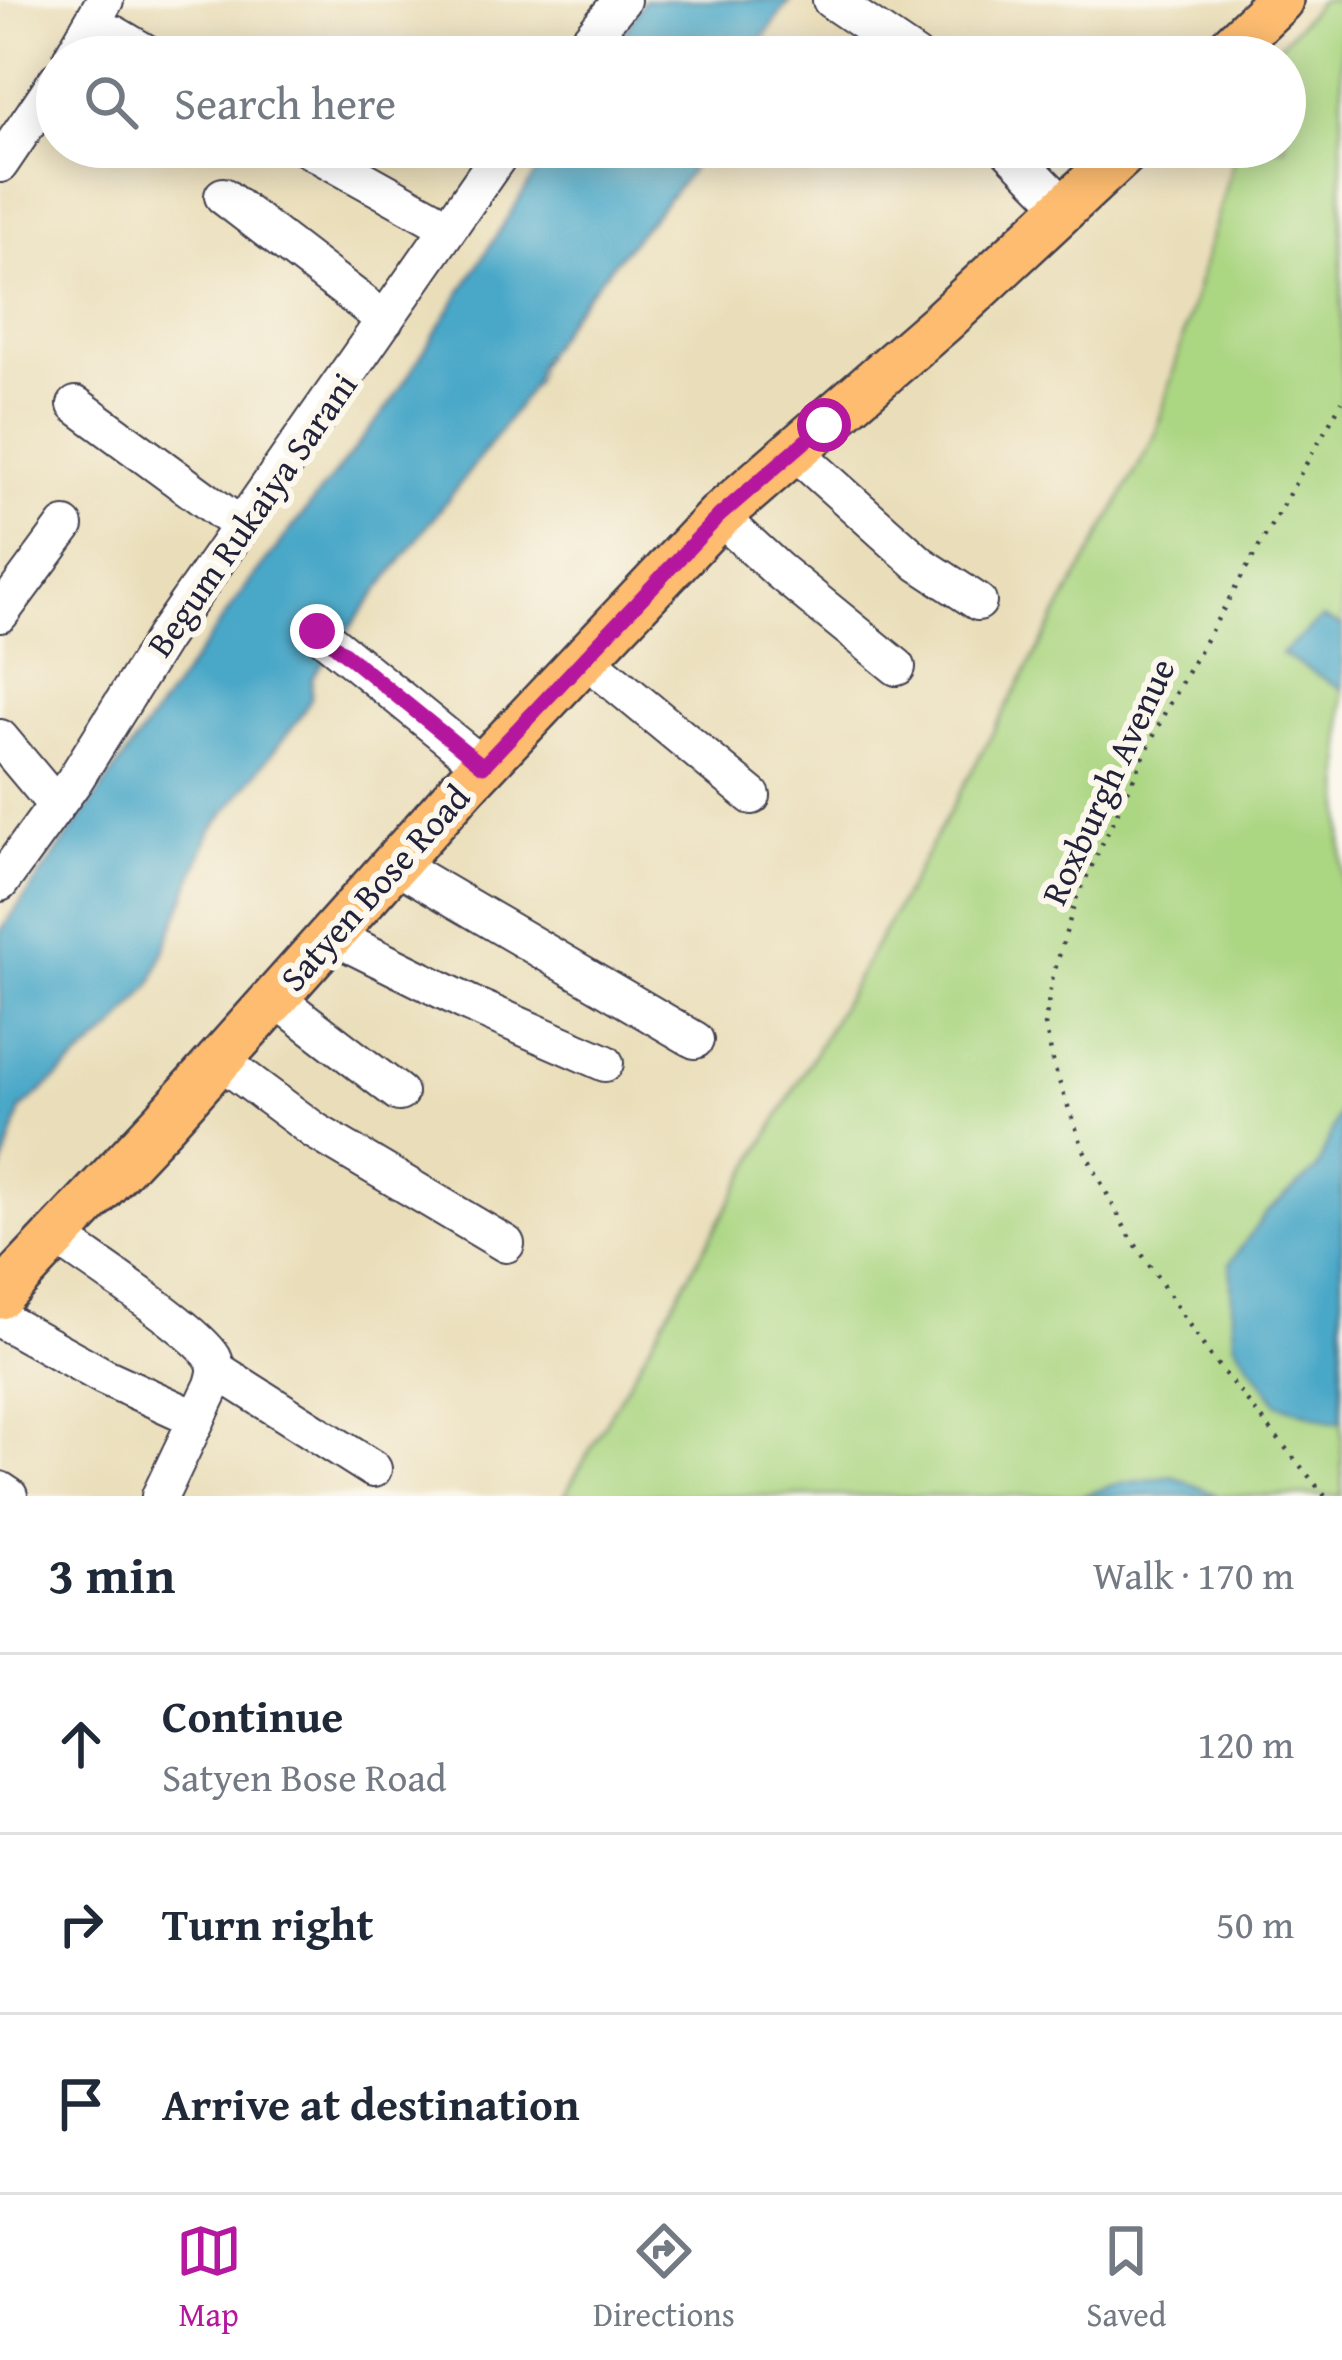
<!DOCTYPE html>
<meta charset="utf-8">
<style>
body{margin:0;font-family:"Gentium Book Plus",serif;background:#f6f6f7;color:#1f2937}
.stop{position:absolute;width:36px;height:36px;margin:-27px;border:9px solid #b5179e;border-radius:50%;background:#fff}
.stop.end{background:#b5179e;border-color:#fff;box-shadow:0 3px 12px #0008}
.list{margin:0;padding:0;list-style:none}
h2{display:flex;justify-content:space-between;align-items:center;height:156px;margin:0;padding:0 48px;font-size:51px}
h2 small{font-size:39px;font-weight:400;color:#747a83}
.list li{display:grid;grid-template-columns:78px 1fr auto;gap:36px;align-items:center;box-sizing:border-box;height:180px;padding:0 48px;border-top:3px solid #e0e1e3}
.list b{display:block;font-size:45px;white-space:nowrap}
.list p{margin:0;font-size:39px;white-space:nowrap;color:#747a83}
.list em{font-size:39px;font-style:normal;color:#747a83}
.icon{flex:none;width:66px;height:66px;fill:none;stroke:currentColor;stroke-width:2;stroke-linecap:round;stroke-linejoin:round}
.map{position:relative;flex:none;width:1342px;height:1496px;overflow:hidden}
.search{position:absolute;background:#fff;box-shadow:0 6px 30px #0003;left:36px;right:36px;top:36px;height:132px;display:flex;align-items:center;gap:30px;box-sizing:border-box;padding:0 42px;border-radius:66px;color:#747a83;font-size:45px}
.sheet{height:696px;background:#fff}
nav{display:flex;justify-content:space-around;align-items:center;box-sizing:border-box;height:168px;border-top:3px solid #e0e1e3;background:#fff;font-size:33px;color:#747a83}
nav a{display:grid;justify-items:center;gap:6px}
nav .on{color:#b5179e}
.map>svg:first-child{display:block}
.green{fill:#abd682;stroke:#667c5e;stroke-width:3}
.water{fill:#49a7c8;stroke:#366482;stroke-width:3}
.lines{fill:none;stroke-linecap:round;stroke-linejoin:round}
.minor-casing{stroke:#403e4e;stroke-width:40}
.major-casing{stroke:#403e4e;stroke-width:50}
.path{stroke:#403e4e;stroke-width:4.5;stroke-dasharray:3 9;stroke-linecap:butt}
.minor{stroke:#fff;stroke-width:36}
.major{stroke:#fdbc6f;stroke-width:45}
.route{stroke:#b5179e;stroke-width:15}
.labels{text-anchor:middle;dominant-baseline:central;stroke-width:12;stroke-linejoin:round;paint-order:stroke}
.street-label{font-size:36px;fill:#22223b;stroke:#fbf7ec}
</style>
<div class="map">
<svg width="1342" height="1496" viewBox="0 0 1342 1496">
<rect width="100%" height="100%" fill="#fbf7ec"/>
<filter id="ink" filterUnits="userSpaceOnUse"><feTurbulence type="fractalNoise" baseFrequency=".00833" numOctaves="2"/><feDisplacementMap in="SourceGraphic" scale="24" xChannelSelector="R" yChannelSelector="G"/><feConvolveMatrix kernelMatrix="1 2 1 2 8 2 1 2 1" color-interpolation-filters="sRGB"/></filter>
<filter id="wash" filterUnits="userSpaceOnUse"><feTurbulence type="fractalNoise" baseFrequency=".004" numOctaves="4" result="noise"/><feDisplacementMap in="SourceGraphic" scale="48" xChannelSelector="R" yChannelSelector="G"/><feGaussianBlur stdDeviation="2.7" result="paint"/><feColorMatrix in="noise" values="0 0 0 0 0 0 0 0 0 0 0 0 0 0 0 0 0 1.4 0 .05"/><feComposite in="paint" operator="in"/></filter>
<g filter="url(#wash)">
<rect width="100%" height="100%" fill="#eadeba"/>
<path class="green" d="M1321,0H1342V1496H564L899,904L1155,436L1237,147H1285V57H1269Z"/>
<path class="water" d="M644,0H790L750,57H609Z
M552,147H707L691,154L690,172L571,314L538,365L535,381L497,435L312,677L311,699L298,720L210,832L152,983L115,1028L21,1109L0,1176V932L245,588L393,400Z
M1322,618L1342,626V689L1281,654Z
M1342,1105V1420L1334,1422L1278,1404L1234,1342L1230,1263L1266,1213L1317,1169Z
M1172,1476L1219,1496H1082L1113,1485Z"/>
</g>
<g filter="url(#ink)">
<g class="lines">
<g class="minor-casing">
<path id="minor" d="M831,0L915,57
M114,34L153,57
M72,57L105,0
M575,57L622,0
M305,147L449,227
M1006,147L1067,209
M0,164L57,80
M223,196L385,320
M76,405L241,526
M794,451L920,564L978,602
M719,516L778,570L897,667
M0,614L65,526
M317,631L483,766
M585,658L752,796
M0,738L56,805
M395,864L695,1040
M0,883L74,781L163,638L505,147
M331,935L470,1004L605,1063
M275,998L399,1093
M220,1060L315,1131L506,1244
M55,1235C87,1259 197,1330 213,1358C218,1368 216,1374 213,1385L160,1496
M0,1319L103,1376L197,1419
M217,1370L373,1469
M0,1490L9,1496"/>
</g>
<g class="major-casing">
<path id="major" d="M1221,57L1280,0
M0,1296L165,1121L467,783L719,516L942,322L1130,147"/>
</g>
<path class="path" d="M1325,1496L1211,1357L1127,1232L1083,1148L1055,1070L1045,1025L1051,983L1076,899L1167,708L1342,401"/>
<use href="#minor" class="minor"/>
<use href="#major" class="major"/>
</g>
</g>
<g class="lines" filter="url(#ink)">
<path class="route" d="M317,631L483,766L719,516L824,425"/>
</g>
<g class="labels">
<g class="street-label">
<text transform="translate(251 514) rotate(-55)">Begum Rukaiya Sarani</text>
<text transform="translate(1107 781) rotate(-65)">Roxburgh Avenue</text>
<text transform="translate(374 887) rotate(-48)">Satyen Bose Road</text>
</g>
</g>
</svg>
<div class="stop" style="left:824px;top:425px"></div>
<div class="stop end" style="left:317px;top:631px"></div>
<div class="search"><svg class="icon" aria-label="search" viewBox="0 0 24 24"><circle cx="10" cy="10" r="6"/><path d="M15 15l6 6"/></svg>Search here</div>
</div>
<section class="sheet">
<h2>3 min<small>Walk · 170 m</small></h2>
<ul class="list">
<li><svg class="icon" aria-label="ahead" viewBox="0 0 24 24"><path d="M12 20V5M6 11l6-6 6 6"/></svg><div><b>Continue</b><p>Satyen Bose Road</p></div><em>120 m</em></li>
<li><svg class="icon" aria-label="right" viewBox="0 0 24 24"><path d="M7 20v-9h11M14 6l5 5-5 5"/></svg><div><b>Turn right</b></div><em>50 m</em></li>
<li><svg class="icon" aria-label="arrive" viewBox="0 0 24 24"><path d="M6 21V4h12l-3 4 3 4H6"/></svg><div><b>Arrive at destination</b></div></li>
</ul>
</section>
<nav>
<a class="on"><svg class="icon" aria-label="map" viewBox="0 0 24 24"><path d="M3 6l6-2 6 2 6-2v14l-6 2-6-2-6 2zM9 4v14M15 6v14"/></svg>Map</a>
<a><svg class="icon" aria-label="directions" viewBox="0 0 24 24"><path d="M12 3l9 9-9 9-9-9zM9 14v-3h6M13 9l2 2-2 2"/></svg>Directions</a>
<a><svg class="icon" aria-label="saved" viewBox="0 0 24 24"><path d="M7 4h10v16l-5-4-5 4z"/></svg>Saved</a>
</nav>
